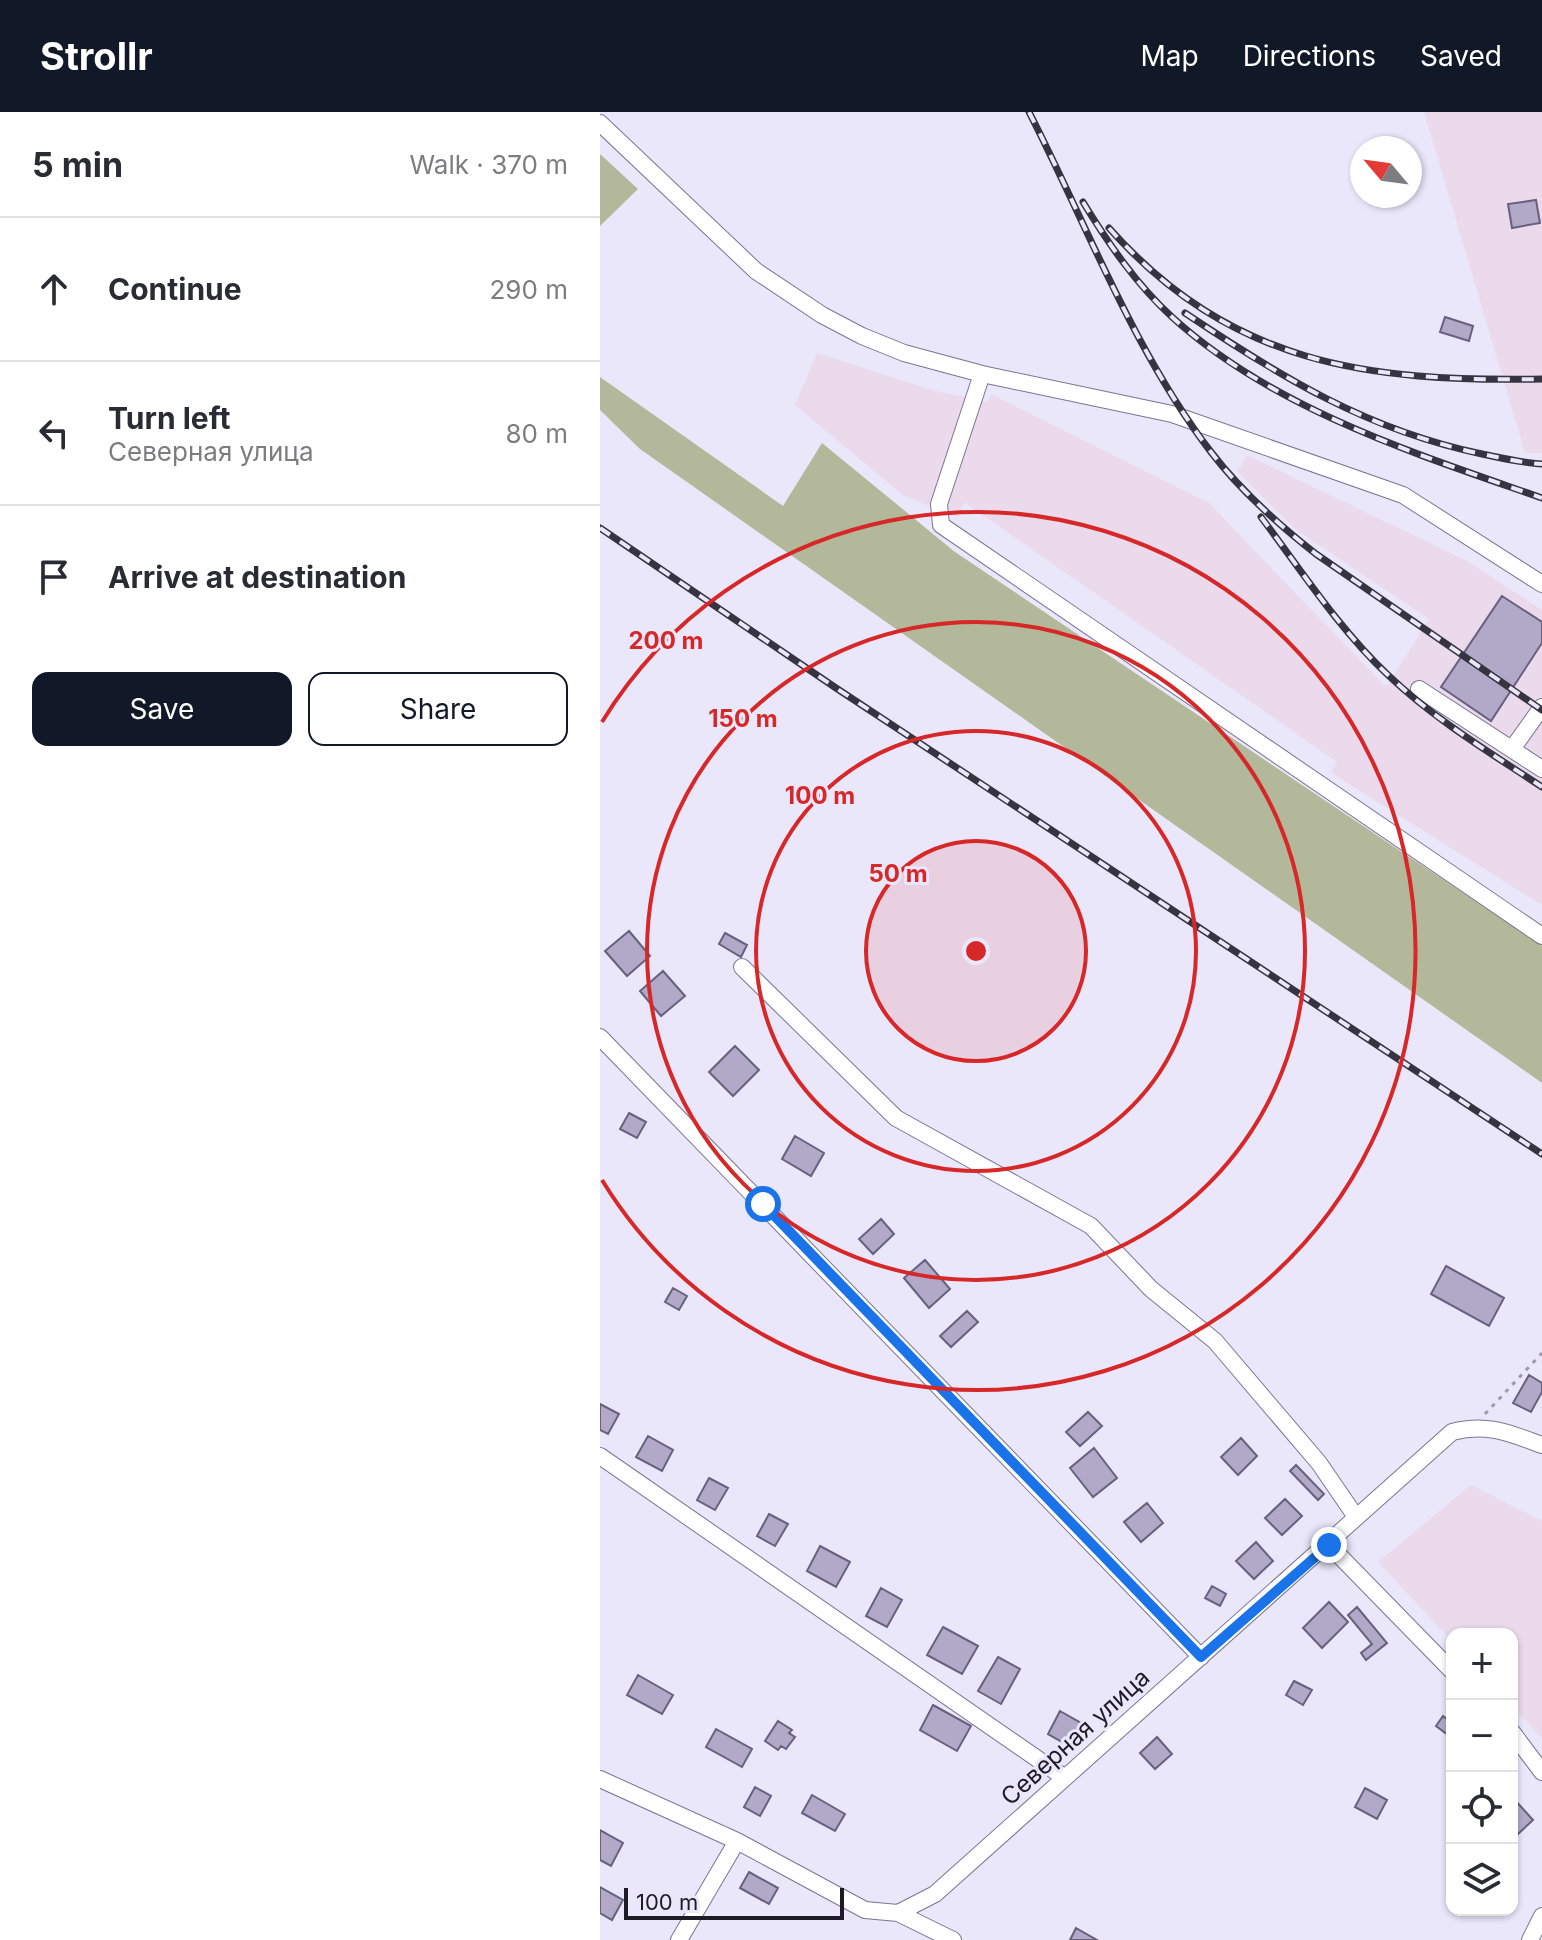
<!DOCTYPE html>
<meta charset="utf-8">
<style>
body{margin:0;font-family:Inter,sans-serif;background:#f2f2f3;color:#2b2b33}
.controls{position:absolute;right:24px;bottom:24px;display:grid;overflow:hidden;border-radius:16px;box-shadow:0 2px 6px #0004}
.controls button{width:72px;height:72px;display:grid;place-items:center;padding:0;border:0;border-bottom:2px solid #e1e1e2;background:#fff;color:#2b2b33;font:40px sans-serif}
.compass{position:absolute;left:750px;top:24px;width:72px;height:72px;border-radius:50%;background:#fff;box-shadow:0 2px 6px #0004;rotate:299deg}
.scale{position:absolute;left:24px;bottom:20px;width:220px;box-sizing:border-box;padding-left:8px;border:4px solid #1e1b27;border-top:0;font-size:22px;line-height:28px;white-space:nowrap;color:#1e1b27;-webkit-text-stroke:6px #ebe7fb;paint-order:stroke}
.stop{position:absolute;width:24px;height:24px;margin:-18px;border:6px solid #1a73e8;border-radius:50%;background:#fff}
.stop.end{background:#1a73e8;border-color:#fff;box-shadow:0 2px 8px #0008}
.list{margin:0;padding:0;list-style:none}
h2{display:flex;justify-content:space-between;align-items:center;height:104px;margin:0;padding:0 32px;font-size:34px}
h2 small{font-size:26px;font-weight:400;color:#7c7c81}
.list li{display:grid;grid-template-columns:52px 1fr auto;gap:24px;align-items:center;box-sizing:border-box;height:144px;padding:0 32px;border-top:2px solid #e1e1e2}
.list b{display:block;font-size:30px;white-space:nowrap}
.list p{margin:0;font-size:26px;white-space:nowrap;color:#7c7c81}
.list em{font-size:26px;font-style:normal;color:#7c7c81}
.actions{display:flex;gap:16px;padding:24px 32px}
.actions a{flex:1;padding:18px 0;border:2px solid #111827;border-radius:16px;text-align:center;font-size:28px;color:#111827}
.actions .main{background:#111827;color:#fff}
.icon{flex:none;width:44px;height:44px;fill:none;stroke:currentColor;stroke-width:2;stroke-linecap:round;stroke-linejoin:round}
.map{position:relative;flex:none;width:942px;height:1828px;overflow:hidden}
header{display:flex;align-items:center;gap:48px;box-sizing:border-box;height:112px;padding:0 40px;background:#111827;color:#fff}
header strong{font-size:38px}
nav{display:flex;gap:44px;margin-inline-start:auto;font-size:28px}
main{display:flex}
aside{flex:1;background:#fff}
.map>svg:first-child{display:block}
.industrial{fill:#eadaec}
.forest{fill:#b3b89a}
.building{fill:#b2a9c9;stroke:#68607d;stroke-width:2}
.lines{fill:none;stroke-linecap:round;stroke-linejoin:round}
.minor-casing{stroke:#7b7491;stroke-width:18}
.path{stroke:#9d99aa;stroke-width:3;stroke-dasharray:4 6;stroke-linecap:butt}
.minor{stroke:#fff;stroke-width:16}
.rail-casing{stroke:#373441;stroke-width:7}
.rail{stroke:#ebe7fb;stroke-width:4;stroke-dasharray:12;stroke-linecap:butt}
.route{stroke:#1a73e8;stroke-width:10}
.ring{fill:none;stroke:#d62828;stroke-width:4}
.labels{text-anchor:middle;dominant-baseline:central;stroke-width:6;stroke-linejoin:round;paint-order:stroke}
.street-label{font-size:24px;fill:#1e1b27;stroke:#ebe7fb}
.centre{fill:#d62828;stroke:#ebe7fb;stroke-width:4}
.ring-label{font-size:24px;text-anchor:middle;font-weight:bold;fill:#d62828;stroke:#ebe7fb;stroke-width:6;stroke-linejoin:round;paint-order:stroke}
</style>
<header>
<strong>Strollr</strong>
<nav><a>Map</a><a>Directions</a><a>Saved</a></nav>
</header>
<main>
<aside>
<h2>5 min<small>Walk · 370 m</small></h2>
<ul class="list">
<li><svg class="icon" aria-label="ahead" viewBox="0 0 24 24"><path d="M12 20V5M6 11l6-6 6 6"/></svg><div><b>Continue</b></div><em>290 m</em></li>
<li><svg class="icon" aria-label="left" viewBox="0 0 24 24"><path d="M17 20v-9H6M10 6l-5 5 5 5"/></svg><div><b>Turn left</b><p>Северная улица</p></div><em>80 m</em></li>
<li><svg class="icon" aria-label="arrive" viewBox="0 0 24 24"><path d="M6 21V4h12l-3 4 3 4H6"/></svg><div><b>Arrive at destination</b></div></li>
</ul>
<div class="actions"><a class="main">Save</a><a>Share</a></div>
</aside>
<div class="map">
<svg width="942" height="1828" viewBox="0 0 942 1828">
<rect width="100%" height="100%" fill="#ebe7fb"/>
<path class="industrial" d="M824,0H942V341H925Z
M217,241L335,279L388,290L391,282L609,391L786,575L829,507L695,417L637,359L647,343L867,449L942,498V793L731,661L737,650L364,390L358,405L304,384L195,293Z
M871,1373L942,1409V1626L912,1594V1522H852V1529L778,1450Z"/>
<path class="forest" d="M0,42L38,77L0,114Z
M0,265L183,394L222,331L355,440L942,834V971L40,337L0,298Z"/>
<path class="building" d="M936,88L940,111L912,116L908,92Z
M845,205L873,214L869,229L840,220Z
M902,484L942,510V531L891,609L841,575Z
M29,819L50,844L27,864L5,839Z
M125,821L147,833L141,845L119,832Z
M63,859L85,884L61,904L40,879Z
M135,934L159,958L133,984L109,960Z
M29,1001L46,1010L37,1026L20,1017Z
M195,1024L224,1041L211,1064L182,1047Z
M281,1107L294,1122L273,1142L259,1127Z
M325,1148L350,1177L329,1196L304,1166Z
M846,1154L904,1186L889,1214L831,1182Z
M73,1176L87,1184L79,1198L65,1190Z
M367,1199L378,1210L351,1235L340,1224Z
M929,1263L942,1271V1280L931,1300L913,1291Z
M0,1292L19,1302L8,1322L0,1318Z
M488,1300L502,1314L480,1334L466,1320Z
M48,1324L73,1338L62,1359L36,1345Z
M641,1326L657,1344L638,1363L621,1345Z
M494,1336L517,1366L493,1385L470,1356Z
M696,1353L724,1382L718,1388L690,1359Z
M109,1366L128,1376L115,1398L97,1388Z
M685,1387L702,1404L682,1423L665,1406Z
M547,1391L563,1411L541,1430L524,1410Z
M169,1402L188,1412L175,1434L157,1424Z
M656,1430L673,1449L654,1467L636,1449Z
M220,1434L250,1450L236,1475L207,1459Z
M612,1474L626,1482L620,1494L605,1486Z
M281,1476L302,1488L287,1515L266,1504Z
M729,1490L748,1510L722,1536L703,1516Z
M757,1495L787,1531L766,1548L761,1541L772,1532L748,1503Z
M343,1515L378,1534L362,1562L327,1543Z
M398,1545L420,1557L401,1592L378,1579Z
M38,1563L73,1583L62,1602L27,1583Z
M694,1569L712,1578L703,1593L686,1583Z
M333,1593L371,1614L357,1639L320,1618Z
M460,1599L481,1611L469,1634L448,1622Z
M843,1604L852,1611V1626L836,1614Z
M178,1609L192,1618L189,1621L195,1625L186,1637L181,1634L178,1638L165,1629Z
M116,1617L152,1637L142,1655L106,1635Z
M557,1625L572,1642L555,1657L540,1641Z
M155,1675L171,1684L160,1704L144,1695Z
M765,1676L787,1688L777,1707L755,1695Z
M212,1683L245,1702L235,1719L202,1701Z
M914,1687L933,1708L918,1722L912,1715Z
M0,1718L23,1731L11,1754L0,1748Z
M149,1760L178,1776L169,1792L140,1776Z
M0,1775L23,1788L12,1808L0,1801Z
M476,1816L497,1828H470Z"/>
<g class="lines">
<g class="minor-casing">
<path id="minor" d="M0,11L156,159L222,203L262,224L304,241L382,262L572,302L803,383L942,472
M382,262L339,392L341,413L942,824
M819,577L942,657
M912,637L942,595
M142,855L296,1006L491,1114L551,1177L615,1229L719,1351L756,1405
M0,925L601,1545
M0,1344L465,1666
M729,1433L852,1559
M912,1620L942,1660
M0,1667L137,1729L265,1798L298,1801L335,1782L852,1320C887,1311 909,1321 942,1333
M298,1801L353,1828
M79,1828L137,1729
M930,1828L942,1804"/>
</g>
<path class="path" d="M885,1302L942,1241"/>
<use href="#minor" class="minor"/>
<g class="rail-casing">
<path id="rail" d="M429,0C487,113 533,238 611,340C640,378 679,413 716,442L942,598
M483,90C508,131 536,172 572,205C673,297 816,342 942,386
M509,116C631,253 768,270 942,267
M585,201C681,265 767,318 882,342C902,346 922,351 942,352
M661,405C701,458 739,517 788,563C834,607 889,640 942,675
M0,416L236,576L942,1042"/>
</g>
<use href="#rail" class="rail"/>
</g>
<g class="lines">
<path class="route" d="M163,1092L601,1545L729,1433"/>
</g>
<circle cx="376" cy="839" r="110" fill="#d62828" fill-opacity=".12"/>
<g class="ring">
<circle cx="376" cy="839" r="110"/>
<circle cx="376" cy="839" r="220"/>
<circle cx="376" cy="839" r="329"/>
<path d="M2 610A439 439 0 1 1 2 1068"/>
</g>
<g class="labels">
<g class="street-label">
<text transform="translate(475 1625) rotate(-42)">Северная улица</text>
</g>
</g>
<circle cx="376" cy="839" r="12" class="centre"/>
<g class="ring-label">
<text x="66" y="537">200 m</text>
<text x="143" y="615">150 m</text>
<text x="220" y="692">100 m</text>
<text x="298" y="770">50 m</text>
</g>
</svg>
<div class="controls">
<button>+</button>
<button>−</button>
<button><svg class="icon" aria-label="locate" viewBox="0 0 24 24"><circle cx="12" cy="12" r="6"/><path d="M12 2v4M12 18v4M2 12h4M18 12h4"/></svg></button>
<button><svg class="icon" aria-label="layers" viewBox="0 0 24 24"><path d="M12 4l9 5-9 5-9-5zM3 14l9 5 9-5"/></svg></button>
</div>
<svg class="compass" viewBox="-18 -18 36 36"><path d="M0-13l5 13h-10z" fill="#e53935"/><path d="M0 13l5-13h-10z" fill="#7c7c81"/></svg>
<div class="scale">100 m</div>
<div class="stop" style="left:163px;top:1092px"></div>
<div class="stop end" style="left:729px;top:1433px"></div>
</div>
</main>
